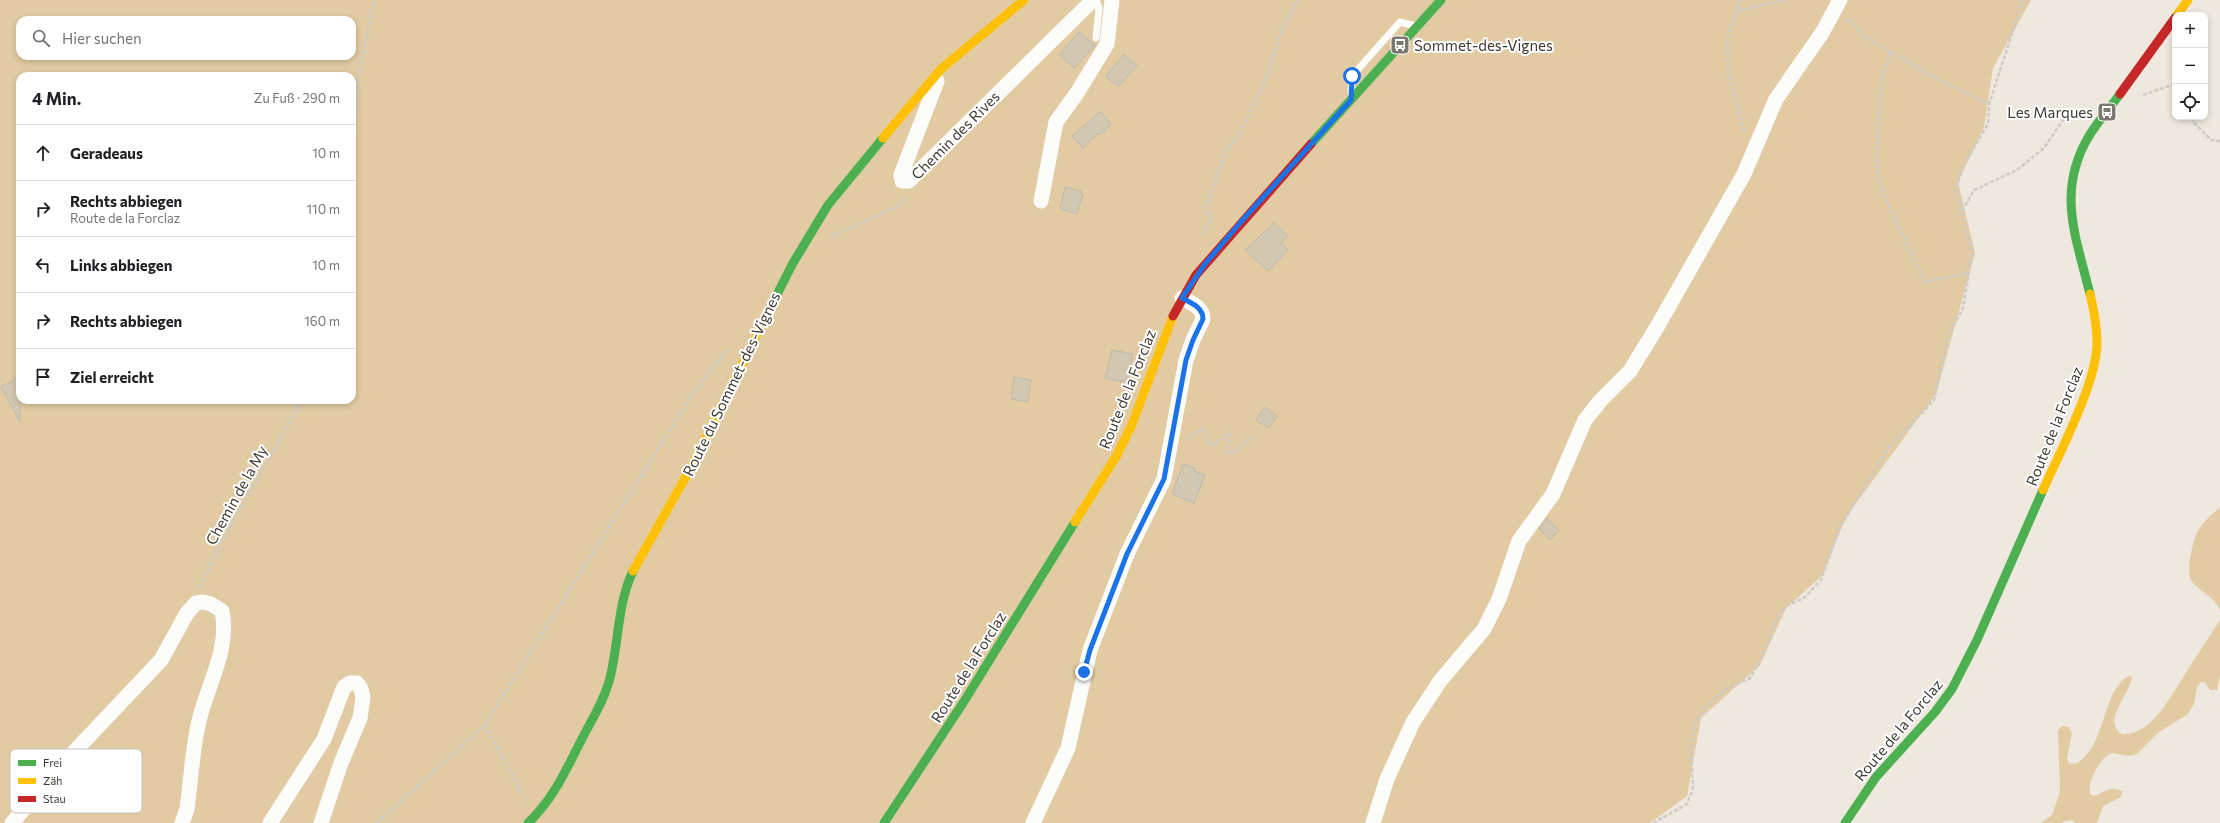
<!DOCTYPE html>
<html lang="de">
<meta charset="utf-8">
<style>
body{margin:0;font-family:Commissioner,sans-serif;background:#f2f2f2;color:#202124}
.controls{position:absolute;right:12px;top:12px;display:grid;overflow:hidden;border-radius:8px;box-shadow:0 2px 6px #0003}
.controls button{width:36px;height:36px;display:grid;place-items:center;padding:0;border:0;border-bottom:1px solid #e0e0e0;background:#fff;color:#202124;font:20px sans-serif}
.stop{position:absolute;width:12px;height:12px;margin:-9px;border:3px solid #1a73e8;border-radius:50%;background:#fff}
.stop.end{background:#1a73e8;border-color:#fff;box-shadow:0 1px 4px #0008}
.list{margin:0;padding:0;list-style:none}
h2{display:flex;justify-content:space-between;align-items:center;height:52px;margin:0;padding:0 16px;font-size:17px}
h2 small{font-size:13px;font-weight:400;color:#757577}
.list li{display:grid;grid-template-columns:26px 1fr auto;gap:12px;align-items:center;box-sizing:border-box;height:56px;padding:0 16px;border-top:1px solid #e0e0e0}
.list b{display:block;font-size:15px;white-space:nowrap}
.list p{margin:0;font-size:13px;white-space:nowrap;color:#757577}
.list em{font-size:13px;font-style:normal;color:#757577}
.icon{flex:none;width:22px;height:22px;fill:none;stroke:currentColor;stroke-width:2;stroke-linecap:round;stroke-linejoin:round}
.map{position:relative;flex:none;width:2220px;height:823px;overflow:hidden}
.search{position:absolute;background:#fff;box-shadow:0 2px 6px #0003;left:16px;top:16px;width:340px;height:44px;display:flex;align-items:center;gap:10px;box-sizing:border-box;padding:0 14px;border-radius:12px;color:#757577;font-size:15px}
.panel{position:absolute;background:#fff;box-shadow:0 2px 6px #0003;left:16px;top:72px;width:340px;height:332px;border-radius:12px}
.map>svg:first-child{display:block}
.green{fill:#e2cba3;fill-rule:evenodd}
.building{fill:#d2c7b1;stroke:#bdb9b1}
.lines{fill:none;stroke-linecap:round;stroke-linejoin:round}
.path{stroke:#cccbc7;stroke-width:2.5;stroke-dasharray:4 2;stroke-linecap:butt}
.lane{stroke:#fcfcfa;stroke-width:7}
.street{stroke:#fcfcfa;stroke-width:15}
.fast{stroke:#4caf50;stroke-width:9}
.slow{stroke:#ffc107;stroke-width:9}
.jam{stroke:#c62828;stroke-width:9}
.route{stroke:#1a73e8;stroke-width:5}
.labels{text-anchor:middle;dominant-baseline:central;stroke-width:4;stroke-linejoin:round;paint-order:stroke}
.poi-label{font-size:15px;fill:#3f3b34;stroke:#fff;text-anchor:start}
.street-label{font-size:15px;fill:#3f3b34;stroke:#fff}
.key{fill:#fff;stroke:#c5c4c2;stroke-width:1}
.key-label{font-size:11px;fill:#3f3b34}
</style>
<div class="map">
<svg width="2220" height="823" viewBox="0 0 2220 823">
<rect width="100%" height="100%" fill="#eee8de"/>
<path class="green" d="M0,0H2031L1993,68L1984,127L1958,182L1975,253L1936,394L1846,517L1822,576L1786,608L1760,665L1701,718L1687,796L1650,823H0ZM20,20H352V56H20ZM20,76H352V400H20Z
M2220,507V610C2214,597 2201,592 2192,582C2185,574 2193,538 2199,529C2204,521 2213,514 2220,507Z
M2220,620V676L2217,690H2210L2205,682H2201L2197,687L2194,704L2188,714L2159,732L2137,754L2129,756L2111,753C2100,758 2087,782 2090,794L2094,796C2104,792 2111,785 2122,791L2121,797L2103,806L2097,823H2075L2073,820L2064,821L2062,823H2041L2052,815L2060,792L2058,730L2062,726L2069,727L2072,733L2067,758L2069,763L2075,764C2107,748 2101,690 2129,676L2132,677C2130,691 2111,713 2115,725C2116,730 2120,735 2125,734C2134,734 2143,729 2150,723C2161,713 2169,699 2177,687C2191,664 2206,642 2220,620Z"/>
<path class="building" d="M1079,32L1095,45L1075,68L1059,55Z
M1124,55L1137,66L1118,87L1105,76Z
M1100,112L1111,124L1100,135L1098,133L1083,148L1072,136Z
M1065,187L1081,191L1080,193L1083,194L1077,214L1060,209Z
M1274,223L1288,236L1281,243L1288,250L1268,271L1245,250Z
M1112,350L1133,354L1127,383L1105,378Z
M20,377V422L1,387Z
M1014,377L1031,380L1028,402L1011,399Z
M1264,407L1277,416L1269,428L1256,420Z
M1183,464L1195,468L1194,471L1205,475L1194,503L1172,494Z
M1547,518L1559,531L1550,540L1539,529Z"/>
<g class="lines">
<path class="path" d="M1740,0L1727,40L1728,71L1745,133
M1736,11L1786,0
M1846,22L1850,19L1863,36L1938,79L1989,104
M1890,52L1882,79L1876,156L1877,175L1885,198L1925,282L1968,273
M2143,95L2172,85L2175,89
M2193,117V122L2211,140L2220,141
M352,173L358,77L374,0
M1962,211L1974,190L2017,170L2044,148L2067,114L2076,111H2084
M1204,235L1211,216L1205,211L1224,154L1240,133L1270,70L1279,36L1297,0
M831,236L899,206L908,197
M1187,439L1203,429L1206,433L1208,444L1213,445L1229,433L1230,436L1226,451L1228,453L1236,451L1254,436
M199,587L219,547L302,400
M485,725L526,800
M377,823L485,725L691,396L727,350
M1653,823L1687,804L1693,789L1691,749L1694,724L1712,700L1728,688L1750,678L1760,661L1778,616L1786,606L1804,598L1821,580L1839,529L1886,451L1934,400L1948,336L1963,308L1972,253L1956,190L1962,168L1988,124L1989,104L2023,0"/>
<path class="lane" d="M1096,38L1099,8L1096,0
M1351,92L1352,76L1400,22L1415,26"/>
<path class="street" d="M937,81L901,175L902,181H909L1093,0
M1041,201L1056,122L1077,93L1107,44L1112,0
M12,823L55,772L161,660L187,613L196,603L203,602L211,604L222,611C230,650 207,685 199,721C192,750 191,780 187,809L182,823
M270,823L324,739L344,687L350,683H357L361,689L363,697L360,718L341,763L321,823
M1033,823L1068,748L1090,650L1127,554L1164,479L1186,360L1193,340L1203,319C1203,307 1191,303 1182,298
M1373,823L1387,779L1413,722L1440,681L1484,629L1499,599L1519,541L1553,494L1585,420L1601,400L1630,371L1657,327L1744,174L1776,99L1822,33L1840,0"/>
<path class="fast" d="M1311,144L1441,0
M2090,294C2076,237 2056,191 2089,136C2098,121 2110,108 2120,94
M767,314L793,263L828,205L883,138
M528,823C555,798 568,765 585,733C594,716 605,698 610,678C619,642 617,605 633,571
M884,823L963,703L1075,522
M1845,823L1876,777L1935,712L1952,689L1977,640L2043,490"/>
<path class="slow" d="M2177,15L2188,0
M883,138L941,69L1024,0
M2043,490C2060,452 2097,382 2097,343C2097,327 2094,310 2090,294
M1075,522L1117,455L1131,427L1173,316
M633,571L694,462L767,314"/>
<path class="jam" d="M2120,94L2175,18
M1173,316L1196,275L1311,144"/>
</g>
<g class="lines">
<path class="route" d="M1084,672L1090,650L1127,554L1164,479L1186,360L1193,340L1203,319C1203,307 1191,303 1182,298L1205,264L1240,223L1351,100L1352,76"/>
</g>
<defs>
<g id="bus-square" transform="scale(1)"><rect x="-9" y="-9" width="18" height="18" rx="4" fill="#7c7870" stroke="#fff"/><path d="M-5-6H5V4H4V6H2V4H-2V6H-4V4H-5ZM-3.5-4V0h7V-4ZM-3.5 1.2v1.5H-2V1.2ZM2 1.2v1.5H3.5V1.2Z" fill="#fff"/></g>
</defs>
<g fill-rule="evenodd">
<use href="#bus-square" x="1400" y="45"/>
<use href="#bus-square" x="2107" y="112"/>
</g>
<g class="labels">
<g class="poi-label">
<text x="1414" y="45">Sommet-des-Vignes</text>
<text x="2093" y="112" text-anchor="end">Les Marques</text>
</g>
<g class="street-label">
<text transform="translate(955 135) rotate(-45)">Chemin des Rives</text>
<text transform="translate(731 384) rotate(-64)">Route du Sommet-des-Vignes</text>
<text transform="translate(1127 389) rotate(-68)">Route de la Forclaz</text>
<text transform="translate(2054 426) rotate(-68)">Route de la Forclaz</text>
<text transform="translate(236 495) rotate(-61)">Chemin de la My</text>
<text transform="translate(968 667) rotate(-58)">Route de la Forclaz</text>
<text transform="translate(1898 730) rotate(-50)">Route de la Forclaz</text>
</g>
</g>
<rect x="10" y="749" width="132" height="64" rx="6" class="key"/>
<rect x="18" y="760" width="18" height="6" fill="#4caf50"/>
<rect x="18" y="778" width="18" height="6" fill="#ffc107"/>
<rect x="18" y="796" width="18" height="6" fill="#c62828"/>
<g class="key-label">
<text x="43" y="767">Frei</text>
<text x="43" y="785">Zäh</text>
<text x="43" y="803">Stau</text>
</g>
</svg>
<div class="controls">
<button>+</button>
<button>−</button>
<button><svg class="icon" aria-label="locate" viewBox="0 0 24 24"><circle cx="12" cy="12" r="6"/><path d="M12 2v4M12 18v4M2 12h4M18 12h4"/></svg></button>
</div>
<div class="stop" style="left:1352px;top:76px"></div>
<div class="stop end" style="left:1084px;top:672px"></div>
<div class="search"><svg class="icon" aria-label="search" viewBox="0 0 24 24"><circle cx="10" cy="10" r="6"/><path d="M15 15l6 6"/></svg>Hier suchen</div>
<section class="panel">
<h2>4 Min.<small>Zu Fuß · 290 m</small></h2>
<ul class="list">
<li><svg class="icon" aria-label="ahead" viewBox="0 0 24 24"><path d="M12 20V5M6 11l6-6 6 6"/></svg><div><b>Geradeaus</b></div><em>10 m</em></li>
<li><svg class="icon" aria-label="right" viewBox="0 0 24 24"><path d="M7 20v-9h11M14 6l5 5-5 5"/></svg><div><b>Rechts abbiegen</b><p>Route de la Forclaz</p></div><em>110 m</em></li>
<li><svg class="icon" aria-label="left" viewBox="0 0 24 24"><path d="M17 20v-9H6M10 6l-5 5 5 5"/></svg><div><b>Links abbiegen</b></div><em>10 m</em></li>
<li><svg class="icon" aria-label="right" viewBox="0 0 24 24"><path d="M7 20v-9h11M14 6l5 5-5 5"/></svg><div><b>Rechts abbiegen</b></div><em>160 m</em></li>
<li><svg class="icon" aria-label="arrive" viewBox="0 0 24 24"><path d="M6 21V4h12l-3 4 3 4H6"/></svg><div><b>Ziel erreicht</b></div></li>
</ul>
</section>
</div>
